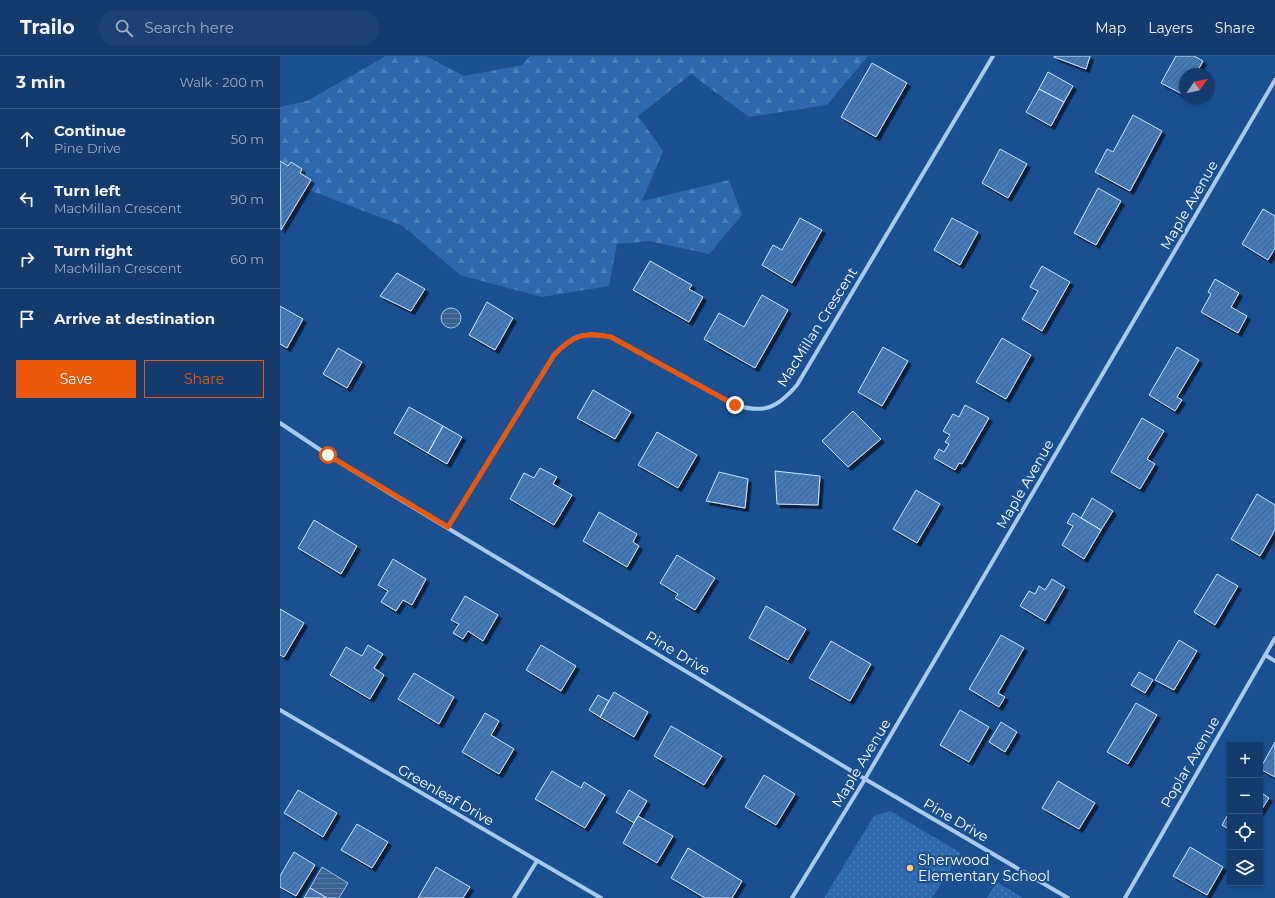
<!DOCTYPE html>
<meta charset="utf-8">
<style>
body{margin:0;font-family:Montserrat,sans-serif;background:#1d4271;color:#f1f3f6}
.controls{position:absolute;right:12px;bottom:12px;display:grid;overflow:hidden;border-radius:0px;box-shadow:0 1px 3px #0004}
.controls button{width:36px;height:36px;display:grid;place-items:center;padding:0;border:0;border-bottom:1px solid #33557e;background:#143b6b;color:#f1f3f6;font:20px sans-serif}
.compass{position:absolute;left:899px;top:12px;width:36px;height:36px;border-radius:50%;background:#143b6b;box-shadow:0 1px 3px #0004;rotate:56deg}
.stop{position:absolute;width:12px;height:12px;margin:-9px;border:3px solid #ea580c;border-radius:50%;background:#fff}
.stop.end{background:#ea580c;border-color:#fff;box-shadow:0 1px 4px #0008}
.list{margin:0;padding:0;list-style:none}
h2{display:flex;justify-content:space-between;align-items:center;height:52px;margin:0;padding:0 16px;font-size:17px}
h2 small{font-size:13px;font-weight:400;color:#9dadc1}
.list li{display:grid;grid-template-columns:26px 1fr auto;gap:12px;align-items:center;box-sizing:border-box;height:60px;padding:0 16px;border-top:1px solid #33557e}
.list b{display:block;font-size:15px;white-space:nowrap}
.list p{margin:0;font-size:13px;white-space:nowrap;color:#9dadc1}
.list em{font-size:13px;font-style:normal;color:#9dadc1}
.actions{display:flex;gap:8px;padding:12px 16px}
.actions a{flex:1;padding:9px 0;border:1px solid #ea580c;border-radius:0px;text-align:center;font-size:14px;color:#ea580c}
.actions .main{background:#ea580c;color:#fff}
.icon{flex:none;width:22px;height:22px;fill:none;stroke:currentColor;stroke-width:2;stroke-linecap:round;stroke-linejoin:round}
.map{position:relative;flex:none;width:995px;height:842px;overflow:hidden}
header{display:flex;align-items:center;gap:24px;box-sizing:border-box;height:56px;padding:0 20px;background:#143b6b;border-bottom:1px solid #33557e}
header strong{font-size:19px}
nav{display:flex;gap:22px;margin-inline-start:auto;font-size:14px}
.search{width:280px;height:36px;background:#1d4271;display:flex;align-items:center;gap:10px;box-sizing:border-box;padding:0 14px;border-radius:22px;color:#9dadc1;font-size:15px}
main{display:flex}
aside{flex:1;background:#143b6b}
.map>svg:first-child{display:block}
.grass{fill:url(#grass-dots)}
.forest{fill:url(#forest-firs)}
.water{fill:url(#water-rules);stroke:#9cc4f0}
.building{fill:url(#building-hatch);stroke:#cfe3fa;filter:url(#shadow)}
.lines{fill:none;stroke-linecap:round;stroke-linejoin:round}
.minor{stroke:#a9c9ee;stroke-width:4}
.route{stroke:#ea580c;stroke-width:5}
.poi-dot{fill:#ffd166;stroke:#1b4f8f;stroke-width:1.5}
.labels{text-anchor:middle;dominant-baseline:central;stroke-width:4;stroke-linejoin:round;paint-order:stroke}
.street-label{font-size:14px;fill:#fff;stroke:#1b4f8f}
.poi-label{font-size:14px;fill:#fff;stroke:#1b4f8f;text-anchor:start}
</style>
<header>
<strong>Trailo</strong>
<div class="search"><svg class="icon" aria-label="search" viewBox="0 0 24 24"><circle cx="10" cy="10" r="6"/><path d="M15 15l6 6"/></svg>Search here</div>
<nav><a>Map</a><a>Layers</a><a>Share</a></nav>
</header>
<main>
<aside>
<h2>3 min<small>Walk · 200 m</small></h2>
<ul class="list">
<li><svg class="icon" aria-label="ahead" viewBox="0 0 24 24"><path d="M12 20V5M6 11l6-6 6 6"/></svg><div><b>Continue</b><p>Pine Drive</p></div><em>50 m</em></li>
<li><svg class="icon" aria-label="left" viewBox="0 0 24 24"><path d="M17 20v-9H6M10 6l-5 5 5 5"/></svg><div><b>Turn left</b><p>MacMillan Crescent</p></div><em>90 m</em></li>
<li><svg class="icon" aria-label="right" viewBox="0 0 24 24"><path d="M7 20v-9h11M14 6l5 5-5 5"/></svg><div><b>Turn right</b><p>MacMillan Crescent</p></div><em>60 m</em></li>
<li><svg class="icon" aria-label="arrive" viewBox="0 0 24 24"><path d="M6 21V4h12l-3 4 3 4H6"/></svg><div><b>Arrive at destination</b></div></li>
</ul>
<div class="actions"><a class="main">Save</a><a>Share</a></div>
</aside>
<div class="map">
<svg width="995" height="842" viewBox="0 0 995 842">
<defs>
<pattern id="grass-dots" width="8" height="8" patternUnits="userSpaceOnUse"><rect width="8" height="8" fill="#2e69ad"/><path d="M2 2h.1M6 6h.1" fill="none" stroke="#4d80b9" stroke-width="1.8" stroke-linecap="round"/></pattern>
<pattern id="forest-firs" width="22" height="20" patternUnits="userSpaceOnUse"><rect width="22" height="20" fill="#2e69ad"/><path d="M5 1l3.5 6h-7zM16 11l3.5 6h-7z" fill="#4d80b9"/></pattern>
<pattern id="water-rules" width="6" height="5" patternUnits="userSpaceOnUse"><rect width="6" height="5" fill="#3c6290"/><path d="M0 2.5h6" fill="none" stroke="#597aa1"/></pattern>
<pattern id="building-hatch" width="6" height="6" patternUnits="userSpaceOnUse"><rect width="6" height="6" fill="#4478b7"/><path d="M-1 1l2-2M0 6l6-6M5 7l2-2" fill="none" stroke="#486282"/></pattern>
<filter id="shadow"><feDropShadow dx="3.5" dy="3.5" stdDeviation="0" flood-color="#0009"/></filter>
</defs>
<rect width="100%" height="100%" fill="#1b4f8f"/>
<path class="grass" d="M610,755L681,797L652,842H544L594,760Z
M717,826L743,842H707Z"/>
<path class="forest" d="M106,0H146L184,20L242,9L250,0H588L547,49L469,61L411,18L358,60L383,95L362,145L449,124L462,159L429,198L369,185L337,188L329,230L262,241L180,219L123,170L0,123V51L27,45Z"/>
<path class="water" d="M161 262a10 10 0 1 1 20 0a10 10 0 1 1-20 0Z
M42,811L68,827L59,842H47L30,832Z"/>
<path class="building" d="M774,0H810L806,13L774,1Z
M896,0H914L923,5L916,18H905L904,39L881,27Z
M592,7L627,27L596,81L561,61Z
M768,16L793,30L784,46L759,33Z
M759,33L784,46L771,70L746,56Z
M853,59L882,75L850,135L815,116L827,93L833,96Z
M720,93L747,108L728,142L702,127Z
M0,105L8,110L11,106L22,113L20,117L31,124L1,174Z
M818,132L841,145L816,189L794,177Z
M983,153L995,160V192L988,204L962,188Z
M520,162L542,174L512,227L482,209L493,189L502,194Z
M672,162L698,176L680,209L654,194Z
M370,205L412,229L409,233L423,241L409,266L353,234Z
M762,210L790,226L762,275L742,263L758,235L750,231Z
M117,217L145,233L131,255L100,240Z
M935,223L959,237L951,251L967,260L958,277L921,256L931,238L928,236Z
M482,239L508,254L475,312L424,283L439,257L464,271Z
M207,246L233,262L215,294L189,279Z
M0,250L23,263L7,292L0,288Z
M722,282L751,299L726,343L696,326Z
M603,291L628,305L602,350L578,336Z
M897,291L919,304L897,341L902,344L895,355L869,339Z
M58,292L82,306L67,332L43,318Z
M313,334L351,356L335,383L297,362Z
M685,349L709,362L682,408L679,407L675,414L654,402L659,393L664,396L669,388L665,386L670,379L663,375L673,358L679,361Z
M129,351L163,370L148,397L114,377Z
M573,355L601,383L568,411L542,385Z
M862,362L884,375L867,403L875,408L860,433L831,416Z
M163,370L182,381L167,408L148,397Z
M377,376L417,399L398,432L358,409Z
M260,412L277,421L273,428L292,439L274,469L230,443L244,417L254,422Z
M495,415L540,420L538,449L497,448Z
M439,416L468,423L465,452L426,445Z
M636,434L660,448L637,487L613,473Z
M977,438L995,449V474L980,500L951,483Z
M812,442L833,455L821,474L801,462Z
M319,456L357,478L353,486L359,490L347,511L303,485Z
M793,457L821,474L804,503L782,489L793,470L787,467Z
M34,464L77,490L61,518L18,492Z
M397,499L435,522L415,554L395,542L398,538L380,527Z
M113,503L146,523L132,549L123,544L116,555L101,546L108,535L98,529Z
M937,518L958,530L935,569L914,556Z
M772,523L785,531L765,565L740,550L749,535L755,538L759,530L765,534Z
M185,540L218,559L203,585L188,575L183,583L173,577L179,568L171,564Z
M486,550L526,573L508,604L469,582Z
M0,553L24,567L4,601L0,599Z
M721,579L744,592L718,637L725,641L719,651L689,633Z
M899,584L917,595L894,634L875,624Z
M551,585L591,608L570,645L529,622Z
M88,589L103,598L94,612L104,619L90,643L50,619L66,591L82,600Z
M261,589L296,610L281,635L246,614Z
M859,616L873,624L865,637L851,629Z
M134,617L174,641L159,668L118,643Z
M334,636L368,656L354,681L320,661Z
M318,639L329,645L320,661L309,654Z
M856,647L877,659L848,708L827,696Z
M680,654L709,671L689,706L660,689Z
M205,657L219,665L211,679L234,693L219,718L182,696Z
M721,666L737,676L725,696L709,686Z
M391,670L442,700L424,729L374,700Z
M995,686V721L980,713Z
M272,715L301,732L304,726L325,739L305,772L255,743Z
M484,719L515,738L496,769L465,751Z
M778,725L815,747L799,773L762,752Z
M18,734L57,757L43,781L4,757Z
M349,734L367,745L354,767L336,756Z
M980,736L989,742L980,756Z
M950,755V774L942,769Z
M358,760L393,780L377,807L343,787Z
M77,768L108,786L92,812L61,794Z
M910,791L943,811L927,839L893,820Z
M408,792L462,825L452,842H425L391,822Z
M14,796L35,809L16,840L0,831V820Z
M156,811L190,831L183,842H138Z
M30,832L47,842H24Z"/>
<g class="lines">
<path class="minor" d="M0,367L48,399L111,438L585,723L788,842
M168,471L274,299C293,279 303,275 331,281L455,349C485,358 497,352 517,329L713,0
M985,599L995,605
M0,654L321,842
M234,842L257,805
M512,842L585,723L995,24
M845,842L995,582"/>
</g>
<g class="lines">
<path class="route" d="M48,399L168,471L274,299C293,279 303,276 331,281L455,349"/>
</g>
<circle class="poi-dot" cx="630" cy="812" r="4"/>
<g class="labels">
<g class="street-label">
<text transform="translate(909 149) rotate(-60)">Maple Avenue</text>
<text transform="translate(537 271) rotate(-58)">MacMillan Crescent</text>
<text transform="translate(745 428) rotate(-60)">Maple Avenue</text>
<text transform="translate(398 597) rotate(31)">Pine Drive</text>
<text transform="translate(910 706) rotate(-60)">Poplar Avenue</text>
<text transform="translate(581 707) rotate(-59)">Maple Avenue</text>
<text transform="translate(166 739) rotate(30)">Greenleaf Drive</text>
<text transform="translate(676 764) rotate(30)">Pine Drive</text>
</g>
<g class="poi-label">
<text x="638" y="804">Sherwood<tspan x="638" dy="16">Elementary School</tspan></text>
</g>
</g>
</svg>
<div class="controls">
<button>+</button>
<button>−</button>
<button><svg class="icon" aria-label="locate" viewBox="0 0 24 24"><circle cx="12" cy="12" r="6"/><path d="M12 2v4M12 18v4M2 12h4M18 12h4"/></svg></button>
<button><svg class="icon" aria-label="layers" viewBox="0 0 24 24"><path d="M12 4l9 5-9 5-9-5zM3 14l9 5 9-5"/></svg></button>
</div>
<svg class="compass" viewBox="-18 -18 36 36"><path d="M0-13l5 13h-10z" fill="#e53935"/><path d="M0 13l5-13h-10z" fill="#9dadc1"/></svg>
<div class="stop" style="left:48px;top:399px"></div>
<div class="stop end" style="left:455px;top:349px"></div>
</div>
</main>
